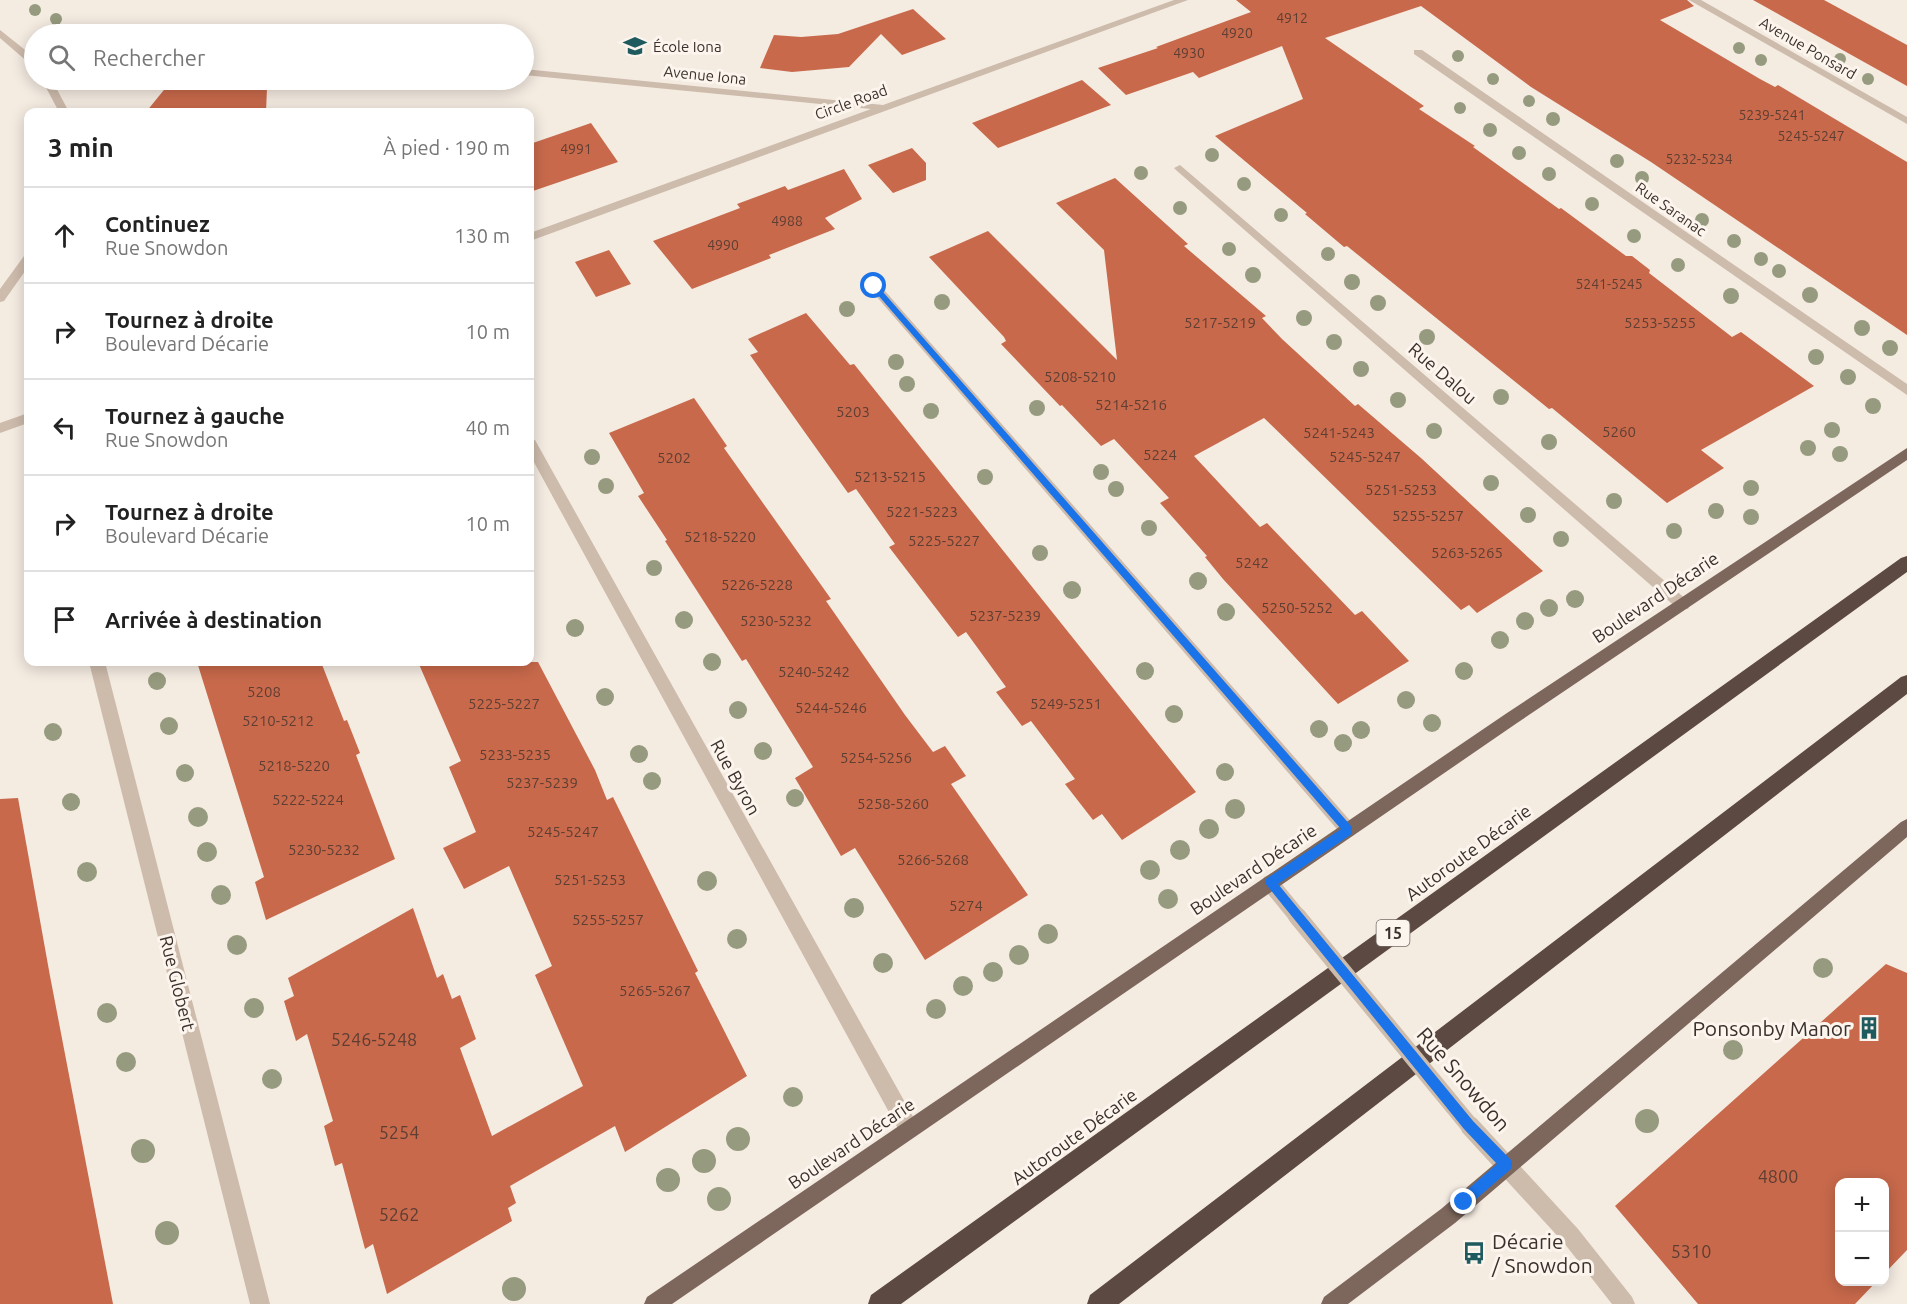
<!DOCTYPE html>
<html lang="fr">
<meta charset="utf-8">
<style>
body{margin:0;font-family:Ubuntu,sans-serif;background:#f6f6f6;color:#222}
.controls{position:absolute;right:18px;bottom:18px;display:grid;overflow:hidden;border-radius:12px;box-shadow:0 3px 15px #0003}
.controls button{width:54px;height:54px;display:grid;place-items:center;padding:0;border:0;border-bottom:2px solid #e0e0e0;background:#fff;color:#222;font:30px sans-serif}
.stop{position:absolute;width:18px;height:18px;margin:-14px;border:4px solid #1a73e8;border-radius:50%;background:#fff}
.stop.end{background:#1a73e8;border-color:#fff;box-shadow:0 2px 6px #0008}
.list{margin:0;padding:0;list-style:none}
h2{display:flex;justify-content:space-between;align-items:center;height:78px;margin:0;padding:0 24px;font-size:26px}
h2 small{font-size:20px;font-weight:400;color:#767676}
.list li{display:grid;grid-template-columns:39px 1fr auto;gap:18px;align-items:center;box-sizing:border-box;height:96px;padding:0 24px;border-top:2px solid #e0e0e0}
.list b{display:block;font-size:22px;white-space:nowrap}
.list p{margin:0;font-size:20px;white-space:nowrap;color:#767676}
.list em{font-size:20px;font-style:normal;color:#767676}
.icon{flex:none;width:33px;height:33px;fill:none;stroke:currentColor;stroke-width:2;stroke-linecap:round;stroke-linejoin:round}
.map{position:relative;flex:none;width:1907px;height:1304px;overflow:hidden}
.search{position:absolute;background:#fff;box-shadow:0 3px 15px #0003;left:24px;top:24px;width:510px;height:66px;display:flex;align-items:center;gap:15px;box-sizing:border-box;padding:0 21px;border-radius:33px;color:#767676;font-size:22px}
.panel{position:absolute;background:#fff;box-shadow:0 3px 15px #0003;left:24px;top:108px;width:510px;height:558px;border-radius:12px}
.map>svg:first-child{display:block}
.building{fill:#c8694b}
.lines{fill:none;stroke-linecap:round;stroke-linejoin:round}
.minor{fill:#cdbbac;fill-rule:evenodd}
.major{fill:#7d675c;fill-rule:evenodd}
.highway{fill:#5c4a42;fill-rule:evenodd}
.minor-bridge{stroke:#cdbbac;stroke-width:18}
.tree{fill:#969b7f}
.route{fill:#1a73e8}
.labels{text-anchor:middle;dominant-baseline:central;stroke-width:6;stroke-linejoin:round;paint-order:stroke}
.far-number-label{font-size:14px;fill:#5e3e33}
.far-poi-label{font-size:15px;fill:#3b302b;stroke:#fbf5ee;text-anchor:start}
.far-street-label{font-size:15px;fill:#3b302b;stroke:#fbf5ee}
.number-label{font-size:15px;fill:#5e3e33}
.shield{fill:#fbf5ee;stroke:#756b66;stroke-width:1.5}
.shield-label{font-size:16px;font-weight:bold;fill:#3b302b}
.street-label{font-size:18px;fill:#3b302b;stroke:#fbf5ee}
.near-number-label{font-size:18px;fill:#5e3e33}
.near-poi-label{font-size:21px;fill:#3b302b;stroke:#fbf5ee;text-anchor:end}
.near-street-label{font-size:21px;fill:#3b302b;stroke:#fbf5ee}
</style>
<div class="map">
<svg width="1907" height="1304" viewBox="0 0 1907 1304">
<rect width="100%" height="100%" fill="#f4ebe1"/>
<path class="building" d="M1236,0H1687L1694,6L1660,20L1760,79L1775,87L1778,85L1907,162V335L1651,162L1531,87L1421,6L1325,38L1424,106L1419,109L1475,146L1473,147L1559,209L1561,208L1626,256H1632L1650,270L1649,273L1732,337L1741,332L1814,386L1701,450L1724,468L1667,503L1552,408L1549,409L1347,246L1344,247L1305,214L1307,213L1215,136L1303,99L1282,46L1199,78L1193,72L1126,95L1098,68L1158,48L1156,47L1251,12Z
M1753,0H1824L1907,45V86Z
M913,9L946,39L902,55L881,34L849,67L792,72L760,68L774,35L801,37L838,34Z
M172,80L267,88L266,112H146Z
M1082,80L1111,105L998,148L972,123Z
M591,123L618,162L530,192V144Z
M912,148L926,163V180L893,193L868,165Z
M844,169L862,199L825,218L835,229L769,255L771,258L692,289L653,241L740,208L737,204L785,186L788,190Z
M1115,178L1188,244L1184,246L1266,316L1262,318L1282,339L1355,406L1358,404L1421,458L1543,571L1477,613L1469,605L1461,610L1264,418L1194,456L1260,527L1267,523L1355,615L1362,611L1409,661L1338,704L1223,579L1205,557L1207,556L1160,503L1169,498L1114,439L1101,446L1062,405L1060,406L1001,344L1006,341L1004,337L929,257L988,231L1117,360L1104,250L1056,203Z
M609,250L631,284L596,297L575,262Z
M806,313L850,365L854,364L1196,792L1122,840L1102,814L1093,820L1065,784L1075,779L1031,721L1022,726L996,692L1006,687L966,632L958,637L889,547L895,544L856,489L848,493L750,355L758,352L748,339Z
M694,398L727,446L724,448L831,599L826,601L905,715L933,752L945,746L966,776L951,784L1028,895L925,960L855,848L841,856L795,778L813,767L746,659L742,661L665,541L667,540L638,496L644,493L609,433Z
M197,662H321L344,721L347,720L360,753L356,755L395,859L266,920L255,882L264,877Z
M418,662H538L595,770L607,800L613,797L698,971L695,973L747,1076L625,1152L615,1126L510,1186L516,1203L508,1208L512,1221L387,1294L373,1244L365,1249L342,1163L335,1166L324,1126L333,1121L307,1034L296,1041L284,1001L294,996L288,978L413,908L437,978L443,974L452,999L460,995L476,1039L460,1048L492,1136L583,1086L535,975L552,966L509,866L464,889L443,848L476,832L449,767L461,761Z
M18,798L50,976L113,1304H0V799Z
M1886,964L1907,973V1250L1884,1274V1182H1839V1281H1877L1855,1304H1698L1615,1206Z"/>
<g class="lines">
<path class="minor" d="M1174,0H1188L530,241V233L871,109L524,75V69L883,105Z
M1689,0H1701L1907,117V124Z
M0,30L34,57V65L30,64L0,38Z
M118,30L148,31L153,34H94L99,31Z
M1414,50H1422L1907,384V395L1414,54Z
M42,80H52L69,112H59Z
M1180,165L1688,601L1690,605L1688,609H1678L1176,170L1174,168Z
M28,255V267L4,301L0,302V289L24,256Z
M874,282L878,283L1354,825L1356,830L1354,835L1348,838L1342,835L870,289L868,286Z
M28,413V423L0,433V423Z
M530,439L535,440L916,1122L918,1129L916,1136L909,1138L902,1136L530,455Z
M89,662H105L270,1304H250Z
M1270,875L1276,877L1303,910L1306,916L1303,922L1297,924L1291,922L1264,889L1262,883L1264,877Z
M1469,1116L1476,1118L1578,1229L1632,1297L1635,1304H1612L1564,1243L1462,1132L1460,1125L1462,1118Z"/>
<path class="major" d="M1907,448V460L1517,723L672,1304H644L647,1297L1507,713Z
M1907,819V837L1455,1223L1348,1304H1321L1324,1297L1441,1209L1901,822Z"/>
<path class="highway" d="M1907,556V572L901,1304H868L871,1295L1901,558Z
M1907,675V694L1119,1304H1087L1090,1295L1901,677Z"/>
<path class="minor-bridge" d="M1297,916L1469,1125"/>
</g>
<g class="tree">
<circle cx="35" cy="10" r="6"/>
<circle cx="56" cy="19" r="6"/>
<circle cx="1739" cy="48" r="6"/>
<circle cx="1458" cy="56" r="6"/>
<circle cx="1840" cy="59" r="6"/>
<circle cx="1761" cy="60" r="6"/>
<circle cx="1493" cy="79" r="6"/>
<circle cx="1868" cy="79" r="6"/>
<circle cx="1529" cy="101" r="6"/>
<circle cx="1460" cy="108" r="6"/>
<circle cx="1553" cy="119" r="7"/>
<circle cx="1490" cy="130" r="7"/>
<circle cx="1519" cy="153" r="7"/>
<circle cx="1212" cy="155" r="7"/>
<circle cx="1617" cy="161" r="7"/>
<circle cx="1141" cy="173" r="7"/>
<circle cx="1549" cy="174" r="7"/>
<circle cx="1642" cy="178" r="7"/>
<circle cx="1244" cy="184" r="7"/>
<circle cx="1592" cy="204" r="7"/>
<circle cx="1180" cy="208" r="7"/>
<circle cx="1281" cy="215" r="7"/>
<circle cx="1702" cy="220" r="7"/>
<circle cx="1634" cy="236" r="7"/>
<circle cx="1734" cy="241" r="7"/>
<circle cx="1229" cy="249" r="7"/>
<circle cx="1328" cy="254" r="7"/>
<circle cx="1761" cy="259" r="7"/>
<circle cx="1678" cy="265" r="7"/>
<circle cx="1779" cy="271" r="7"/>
<circle cx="1253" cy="275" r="8"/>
<circle cx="1352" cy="282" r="8"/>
<circle cx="1810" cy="295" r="8"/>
<circle cx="1731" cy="296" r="8"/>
<circle cx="942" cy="302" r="8"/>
<circle cx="1378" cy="303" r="8"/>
<circle cx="847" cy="309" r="8"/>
<circle cx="1304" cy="318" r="8"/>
<circle cx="1862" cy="328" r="8"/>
<circle cx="1427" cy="337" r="8"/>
<circle cx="1334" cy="342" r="8"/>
<circle cx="1890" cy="348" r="8"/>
<circle cx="1816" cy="357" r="8"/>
<circle cx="896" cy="362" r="8"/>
<circle cx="1361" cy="369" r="8"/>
<circle cx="1848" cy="377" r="8"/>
<circle cx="907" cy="384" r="8"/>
<circle cx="1501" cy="397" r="8"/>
<circle cx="1398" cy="400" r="8"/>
<circle cx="1873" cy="406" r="8"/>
<circle cx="1037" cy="408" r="8"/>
<circle cx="931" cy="411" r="8"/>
<circle cx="1832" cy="430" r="8"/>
<circle cx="1434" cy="431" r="8"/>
<circle cx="1549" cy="442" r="8"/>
<circle cx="1808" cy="448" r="8"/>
<circle cx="1840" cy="454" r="8"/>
<circle cx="592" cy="457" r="8"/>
<circle cx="1101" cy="472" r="8"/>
<circle cx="985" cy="477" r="8"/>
<circle cx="1491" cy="483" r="8"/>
<circle cx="606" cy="486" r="8"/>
<circle cx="1751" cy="488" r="8"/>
<circle cx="1116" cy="489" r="8"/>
<circle cx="1614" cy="501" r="8"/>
<circle cx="1716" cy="511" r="8"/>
<circle cx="1528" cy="515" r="8"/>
<circle cx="1751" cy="517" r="8"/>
<circle cx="1149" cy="528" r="8"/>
<circle cx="1674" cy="531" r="8"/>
<circle cx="1561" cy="539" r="8"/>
<circle cx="1040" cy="553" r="8"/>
<circle cx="654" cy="568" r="8"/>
<circle cx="1198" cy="581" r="9"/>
<circle cx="1072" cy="590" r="9"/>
<circle cx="1575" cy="599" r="9"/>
<circle cx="1549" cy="608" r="9"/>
<circle cx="1226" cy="612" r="9"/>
<circle cx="684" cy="620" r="9"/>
<circle cx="1525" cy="621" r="9"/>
<circle cx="575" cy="628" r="9"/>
<circle cx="1500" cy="640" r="9"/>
<circle cx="712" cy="662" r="9"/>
<circle cx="1145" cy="671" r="9"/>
<circle cx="1464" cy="671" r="9"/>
<circle cx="157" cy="681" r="9"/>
<circle cx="605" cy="697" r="9"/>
<circle cx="1406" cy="700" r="9"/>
<circle cx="738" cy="710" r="9"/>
<circle cx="1174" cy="714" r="9"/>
<circle cx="1432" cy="723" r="9"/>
<circle cx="169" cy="726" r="9"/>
<circle cx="1319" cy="729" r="9"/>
<circle cx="1361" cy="730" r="9"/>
<circle cx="53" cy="732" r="9"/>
<circle cx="1343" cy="743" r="9"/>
<circle cx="763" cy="751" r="9"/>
<circle cx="639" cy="754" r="9"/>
<circle cx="1225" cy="772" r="9"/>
<circle cx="185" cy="773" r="9"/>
<circle cx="652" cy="781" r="9"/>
<circle cx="795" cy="798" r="9"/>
<circle cx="71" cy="802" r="9"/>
<circle cx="1235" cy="809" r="10"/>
<circle cx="198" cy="817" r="10"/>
<circle cx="1209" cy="829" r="10"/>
<circle cx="1180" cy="850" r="10"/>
<circle cx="207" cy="852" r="10"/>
<circle cx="1150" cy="870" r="10"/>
<circle cx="87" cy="872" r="10"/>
<circle cx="707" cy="881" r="10"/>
<circle cx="221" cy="895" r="10"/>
<circle cx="1168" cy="899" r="10"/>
<circle cx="854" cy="908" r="10"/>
<circle cx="1048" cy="934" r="10"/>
<circle cx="737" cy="939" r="10"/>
<circle cx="237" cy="945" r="10"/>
<circle cx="1019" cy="955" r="10"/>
<circle cx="883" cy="963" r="10"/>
<circle cx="1823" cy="968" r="10"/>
<circle cx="993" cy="972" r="10"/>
<circle cx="963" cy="986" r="10"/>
<circle cx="254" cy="1008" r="10"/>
<circle cx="936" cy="1009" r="10"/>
<circle cx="107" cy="1013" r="10"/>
<circle cx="1733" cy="1050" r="10"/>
<circle cx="126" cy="1062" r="10"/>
<circle cx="272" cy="1079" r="10"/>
<circle cx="793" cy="1097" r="10"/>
<circle cx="1647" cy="1121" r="12"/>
<circle cx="738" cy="1139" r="12"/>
<circle cx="143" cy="1151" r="12"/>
<circle cx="704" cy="1161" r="12"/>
<circle cx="668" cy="1180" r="12"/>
<circle cx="719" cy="1199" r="12"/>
<circle cx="167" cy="1233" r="12"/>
<circle cx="514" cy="1289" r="12"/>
</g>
<path class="route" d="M871,284H876L1352,827V834L1278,884L1473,1121L1511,1160L1512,1164L1511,1169L1468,1206L1464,1208L1459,1206L1457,1202L1459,1197L1497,1164L1464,1129L1265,883L1266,879L1341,829L871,287Z"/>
<defs>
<g id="school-bare" transform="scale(1.8)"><path d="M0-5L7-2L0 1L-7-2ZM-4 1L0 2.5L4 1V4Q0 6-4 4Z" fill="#1f5a5e" stroke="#fbf5ee" stroke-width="2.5" paint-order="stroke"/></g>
<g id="building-bare" transform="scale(1.8)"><path d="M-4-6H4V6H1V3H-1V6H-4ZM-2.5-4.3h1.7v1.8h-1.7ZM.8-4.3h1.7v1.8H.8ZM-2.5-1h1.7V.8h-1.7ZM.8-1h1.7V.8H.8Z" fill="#1f5a5e" stroke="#fbf5ee" stroke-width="2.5" paint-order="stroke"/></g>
<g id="bus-bare" transform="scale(1.8)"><path d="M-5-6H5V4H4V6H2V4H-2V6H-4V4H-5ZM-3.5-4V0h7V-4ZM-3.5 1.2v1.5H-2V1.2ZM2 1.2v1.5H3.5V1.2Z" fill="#1f5a5e" stroke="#fbf5ee" stroke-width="2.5" paint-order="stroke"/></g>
</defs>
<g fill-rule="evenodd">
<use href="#school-bare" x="635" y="46"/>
<use href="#building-bare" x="1869" y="1028"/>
<use href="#bus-bare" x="1474" y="1253"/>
</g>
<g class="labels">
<g class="far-number-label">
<text x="1292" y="18">4912</text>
<text x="1237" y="33">4920</text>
<text x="1189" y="53">4930</text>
<text x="1772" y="115">5239-5241</text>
<text x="1811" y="136">5245-5247</text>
<text x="576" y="149">4991</text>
<text x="1699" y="159">5232-5234</text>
<text x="787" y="221">4988</text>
<text x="723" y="245">4990</text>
<text x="1609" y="284">5241-5245</text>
</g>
<g class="far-poi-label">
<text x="653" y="46">École Iona</text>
</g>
<g class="far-street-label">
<text transform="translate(1808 48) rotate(30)">Avenue Ponsard</text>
<text transform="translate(705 75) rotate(6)">Avenue Iona</text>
<text transform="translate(851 102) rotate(-20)">Circle Road</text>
<text transform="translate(1671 209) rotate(35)">Rue Saranac</text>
</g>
<g class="number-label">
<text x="1220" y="322">5217-5219</text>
<text x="1660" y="322">5253-5255</text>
<text x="1080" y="376">5208-5210</text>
<text x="1131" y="404">5214-5216</text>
<text x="853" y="411">5203</text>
<text x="1619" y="431">5260</text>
<text x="1339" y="432">5241-5243</text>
<text x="1160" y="454">5224</text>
<text x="1365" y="456">5245-5247</text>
<text x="674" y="457">5202</text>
<text x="890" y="476">5213-5215</text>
<text x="1401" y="489">5251-5253</text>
<text x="922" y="511">5221-5223</text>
<text x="1428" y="515">5255-5257</text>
<text x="720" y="536">5218-5220</text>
<text x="944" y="540">5225-5227</text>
<text x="1467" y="552">5263-5265</text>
<text x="1252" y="562">5242</text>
<text x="757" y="584">5226-5228</text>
<text x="1297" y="607">5250-5252</text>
<text x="1005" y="615">5237-5239</text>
<text x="776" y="620">5230-5232</text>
<text x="814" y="671">5240-5242</text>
<text x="264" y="691">5208</text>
<text x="504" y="703">5225-5227</text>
<text x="1066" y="703">5249-5251</text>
<text x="831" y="707">5244-5246</text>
<text x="278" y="720">5210-5212</text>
<text x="515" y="754">5233-5235</text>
<text x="876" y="757">5254-5256</text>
<text x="294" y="765">5218-5220</text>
<text x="542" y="782">5237-5239</text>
<text x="308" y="799">5222-5224</text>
<text x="893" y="803">5258-5260</text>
<text x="563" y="831">5245-5247</text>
<text x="324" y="849">5230-5232</text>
<text x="933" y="859">5266-5268</text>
<text x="590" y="879">5251-5253</text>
<text x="966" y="905">5274</text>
<text x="608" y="919">5255-5257</text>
<text x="655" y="990">5265-5267</text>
</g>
<rect class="shield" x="1376.5" y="920" width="33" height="26" rx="4.5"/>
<g class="shield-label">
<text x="1393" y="933">15</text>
</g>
<g class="street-label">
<text transform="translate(1443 373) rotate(41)">Rue Dalou</text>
<text transform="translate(1655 597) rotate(-34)">Boulevard Décarie</text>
<text transform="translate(736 777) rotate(61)">Rue Byron</text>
<text transform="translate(1468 852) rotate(-36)">Autoroute Décarie</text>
<text transform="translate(1253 869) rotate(-34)">Boulevard Décarie</text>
<text transform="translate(178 983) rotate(76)">Rue Globert</text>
<text transform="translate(1074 1136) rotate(-36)">Autoroute Décarie</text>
<text transform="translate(851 1143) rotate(-34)">Boulevard Décarie</text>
</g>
<g class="near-number-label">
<text x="374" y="1039">5246-5248</text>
<text x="399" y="1132">5254</text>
<text x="1778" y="1176">4800</text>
<text x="399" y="1214">5262</text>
<text x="1691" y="1251">5310</text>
</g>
<g class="near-poi-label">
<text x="1851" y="1028">Ponsonby Manor</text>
<text x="1492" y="1241" text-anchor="start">Décarie<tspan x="1492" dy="24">/ Snowdon</tspan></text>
</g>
<g class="near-street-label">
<text transform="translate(1464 1079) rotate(49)">Rue Snowdon</text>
</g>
</g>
</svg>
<div class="controls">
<button>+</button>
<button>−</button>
</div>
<div class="stop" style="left:874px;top:286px"></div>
<div class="stop end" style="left:1464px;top:1202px"></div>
<div class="search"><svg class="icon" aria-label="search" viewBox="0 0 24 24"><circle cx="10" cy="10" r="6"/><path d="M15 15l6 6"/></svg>Rechercher</div>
<section class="panel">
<h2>3 min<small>À pied · 190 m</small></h2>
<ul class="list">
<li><svg class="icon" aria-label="ahead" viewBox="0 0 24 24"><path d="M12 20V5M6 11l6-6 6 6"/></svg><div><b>Continuez</b><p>Rue Snowdon</p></div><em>130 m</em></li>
<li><svg class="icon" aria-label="right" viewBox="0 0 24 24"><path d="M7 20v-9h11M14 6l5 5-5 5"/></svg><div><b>Tournez à droite</b><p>Boulevard Décarie</p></div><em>10 m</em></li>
<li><svg class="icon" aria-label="left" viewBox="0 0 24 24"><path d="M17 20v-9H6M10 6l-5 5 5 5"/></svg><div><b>Tournez à gauche</b><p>Rue Snowdon</p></div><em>40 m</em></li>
<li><svg class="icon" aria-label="right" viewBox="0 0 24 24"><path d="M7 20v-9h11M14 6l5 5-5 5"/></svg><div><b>Tournez à droite</b><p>Boulevard Décarie</p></div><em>10 m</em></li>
<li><svg class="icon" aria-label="arrive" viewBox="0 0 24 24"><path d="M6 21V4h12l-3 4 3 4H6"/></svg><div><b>Arrivée à destination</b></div></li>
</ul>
</section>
</div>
